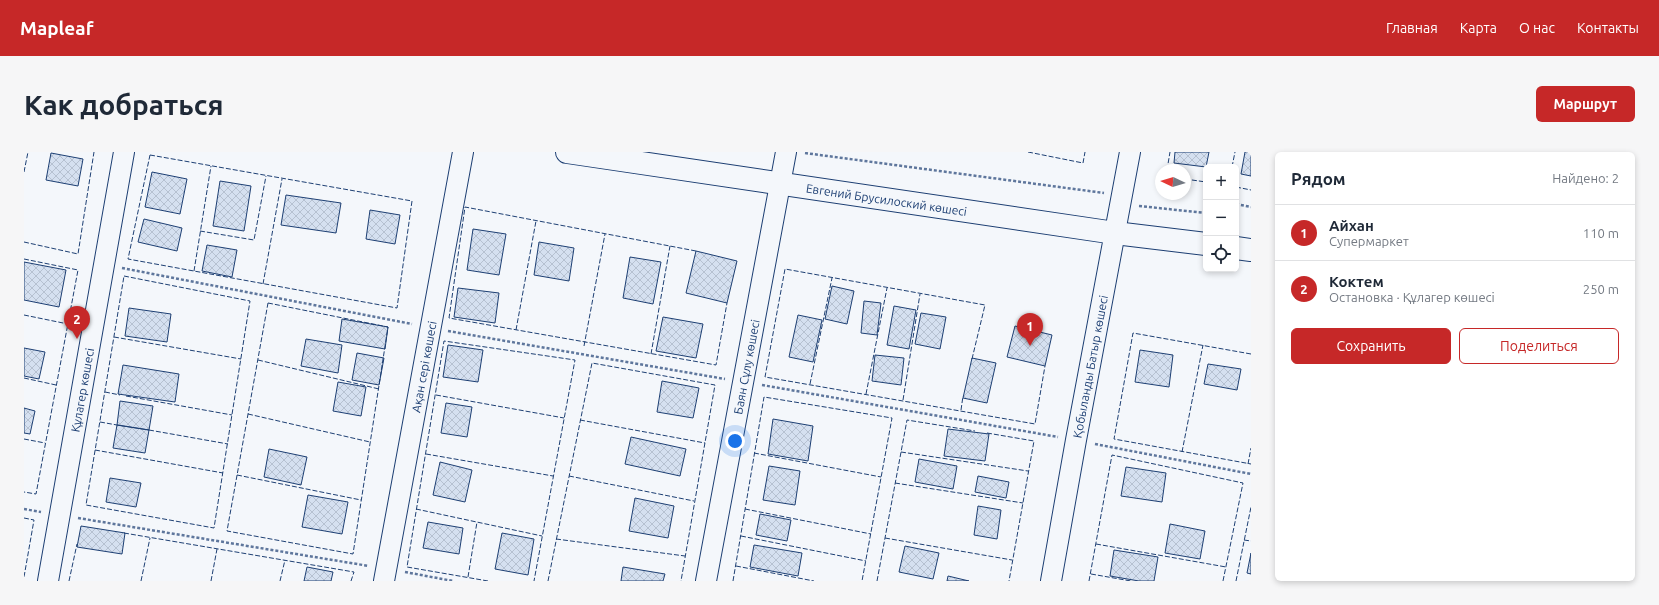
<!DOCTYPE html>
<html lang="ru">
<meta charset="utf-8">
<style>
body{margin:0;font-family:Ubuntu,sans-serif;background:#f6f6f7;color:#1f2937}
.controls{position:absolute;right:12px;top:12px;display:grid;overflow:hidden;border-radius:6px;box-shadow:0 2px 6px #0003}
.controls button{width:36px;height:36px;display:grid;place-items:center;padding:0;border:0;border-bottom:1px solid #e0e1e3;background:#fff;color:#1f2937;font:20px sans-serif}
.compass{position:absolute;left:1131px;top:12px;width:36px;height:36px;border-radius:50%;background:#fff;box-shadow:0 2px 6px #0003;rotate:274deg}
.you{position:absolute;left:711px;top:289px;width:14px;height:14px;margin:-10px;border:3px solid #fff;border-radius:50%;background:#1a73e8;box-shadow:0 0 0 6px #1a73e833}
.badge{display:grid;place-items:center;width:26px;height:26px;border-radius:50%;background:#c62828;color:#fff;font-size:13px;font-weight:700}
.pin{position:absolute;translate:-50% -33px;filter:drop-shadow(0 1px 2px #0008)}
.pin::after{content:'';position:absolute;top:21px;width:14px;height:12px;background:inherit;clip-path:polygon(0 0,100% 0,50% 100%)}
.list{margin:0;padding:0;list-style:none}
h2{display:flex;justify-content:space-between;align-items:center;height:52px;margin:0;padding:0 16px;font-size:17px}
h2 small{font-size:13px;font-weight:400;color:#747a83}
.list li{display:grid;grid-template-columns:26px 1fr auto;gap:12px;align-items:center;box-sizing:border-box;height:56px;padding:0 16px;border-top:1px solid #e0e1e3}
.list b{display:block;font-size:15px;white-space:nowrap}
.list p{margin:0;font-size:13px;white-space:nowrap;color:#747a83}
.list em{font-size:13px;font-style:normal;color:#747a83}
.actions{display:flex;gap:8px;padding:12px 16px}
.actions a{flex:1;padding:9px 0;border:1px solid #c62828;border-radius:6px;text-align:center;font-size:14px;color:#c62828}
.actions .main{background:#c62828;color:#fff}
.icon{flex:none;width:22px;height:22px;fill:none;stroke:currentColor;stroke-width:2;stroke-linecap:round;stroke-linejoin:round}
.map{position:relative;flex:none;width:1227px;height:429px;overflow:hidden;border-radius:6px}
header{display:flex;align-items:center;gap:24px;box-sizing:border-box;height:56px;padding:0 20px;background:#c62828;color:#fff}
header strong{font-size:19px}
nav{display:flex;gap:22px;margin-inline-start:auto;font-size:14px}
.intro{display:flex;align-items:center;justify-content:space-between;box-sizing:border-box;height:96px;padding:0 24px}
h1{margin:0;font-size:28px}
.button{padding:10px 18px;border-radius:6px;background:#c62828;color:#fff;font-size:14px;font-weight:700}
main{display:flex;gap:24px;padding:0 24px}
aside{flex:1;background:#fff;border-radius:6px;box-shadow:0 2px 6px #0003}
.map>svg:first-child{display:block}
.building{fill:url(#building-cross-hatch);stroke:#1d3f73}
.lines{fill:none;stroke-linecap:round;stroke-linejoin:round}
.minor-casing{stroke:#1d3f73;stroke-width:22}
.major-casing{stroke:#1d3f73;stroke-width:24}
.path{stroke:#5e769c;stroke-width:2.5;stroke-dasharray:3 2;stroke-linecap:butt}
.minor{stroke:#f4f7fb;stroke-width:20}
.major{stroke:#f4f7fb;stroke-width:22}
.fence{stroke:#1d3f73;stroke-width:1;stroke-dasharray:5 2;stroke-linecap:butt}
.labels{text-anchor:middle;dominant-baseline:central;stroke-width:3;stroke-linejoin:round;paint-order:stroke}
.street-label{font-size:12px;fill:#1d3f73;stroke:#f4f7fb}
</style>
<header>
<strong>Mapleaf</strong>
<nav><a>Главная</a><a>Карта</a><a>О нас</a><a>Контакты</a></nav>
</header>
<div class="intro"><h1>Как добраться</h1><a class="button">Маршрут</a></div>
<main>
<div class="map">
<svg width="1227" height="429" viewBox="0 0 1227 429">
<defs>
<pattern id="building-cross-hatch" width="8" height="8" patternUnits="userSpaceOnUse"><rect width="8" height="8" fill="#d5e0f0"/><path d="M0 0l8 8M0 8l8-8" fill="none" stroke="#b6c1d1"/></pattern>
</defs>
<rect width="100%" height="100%" fill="#f4f7fb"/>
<path class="building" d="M1151,0H1185L1182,15L1150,11Z
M1221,0H1227V24L1217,22Z
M27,1L59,7L54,34L22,28Z
M128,20L163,27L156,62L121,55Z
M196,29L227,34L220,79L189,74Z
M262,43L317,51L312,81L257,73Z
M346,58L376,63L371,92L342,87Z
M120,67L158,76L153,99L114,90Z
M449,77L482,82L475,123L443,118Z
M515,90L550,96L545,129L510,123Z
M183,93L213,98L208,125L178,119Z
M672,99L713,109L703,151L662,141Z
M606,105L637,110L629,152L599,146Z
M0,110L42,118L35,155L0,148Z
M808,134L830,139L823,172L801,167Z
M434,136L475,141L471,171L430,165Z
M840,149L857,151L853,183L837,181Z
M870,154L892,158L885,197L863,193Z
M105,156L147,162L143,190L101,184Z
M897,161L922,165L916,197L891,192Z
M774,163L798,168L789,210L765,205Z
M639,165L679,172L672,206L632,199Z
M318,167L364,175L361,197L315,189Z
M991,174L1028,183L1021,214L983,205Z
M282,187L318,193L314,221L277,214Z
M424,193L459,198L454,230L419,225Z
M0,196L21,200L15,227L0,224Z
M1116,198L1149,203L1145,235L1111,230Z
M333,201L360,206L355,233L328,228Z
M851,203L880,206L877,233L848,229Z
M948,206L972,211L963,251L939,246Z
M1184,212L1217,217L1213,238L1180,232Z
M99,213L155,222L151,250L94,242Z
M638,229L675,236L669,266L633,260Z
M314,230L342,235L337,264L309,259Z
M96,249L129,254L125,278L93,273Z
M422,251L448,255L443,285L417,281Z
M0,256L11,259L6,282L0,281Z
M749,267L789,274L784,309L744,302Z
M93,273L125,278L121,301L89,296Z
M924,277L965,282L961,309L920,304Z
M607,285L662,297L656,324L601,312Z
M245,297L283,305L277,333L240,325Z
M895,307L933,314L929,337L891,330Z
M416,310L448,318L441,350L409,343Z
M745,314L776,319L771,353L739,348Z
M1102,315L1142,321L1138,350L1097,344Z
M954,324L985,330L982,346L951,340Z
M86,326L117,331L112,355L82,350Z
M284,343L324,350L318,382L278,375Z
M611,346L650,354L644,386L605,379Z
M954,354L977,358L973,387L950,383Z
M736,362L767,368L763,389L732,383Z
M404,370L439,376L435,402L399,396Z
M1146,372L1181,379L1176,407L1141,401Z
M57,374L101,381L98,402L53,395Z
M478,381L510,387L504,423L471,417Z
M730,393L778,401L774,424L726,415Z
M881,394L915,401L909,427L875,420Z
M1090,398L1134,405L1130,429H1115L1086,424Z
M1227,401V422L1223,421Z
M283,415L309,420L307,429H280Z
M599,415L641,422L639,429H597Z
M924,424L945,429H923Z"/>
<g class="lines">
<g class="minor-casing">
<g id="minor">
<path id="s1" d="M24,429L100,0"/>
<path id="s2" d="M360,429L439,0"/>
<path id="s3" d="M682,429L762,0"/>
<path id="s4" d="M1027,429L1052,288L1106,0"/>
</g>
</g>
<g class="major-casing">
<g id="major">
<path id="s5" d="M543,0L1091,81L1182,92"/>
<path d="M1212,96L1227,98"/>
</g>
</g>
<path class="path" d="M781,1L1080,41
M1212,52L1227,55
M1115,54L1182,61
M98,116L388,172
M424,179L701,227
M738,233L1034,285
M1071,292L1227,322
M0,357L17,360
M54,366L345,414
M381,420L429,429"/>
<use href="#minor" class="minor"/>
<use href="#major" class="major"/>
<path class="fence" d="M1004,0L1059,11L1061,0
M126,3L388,49L373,156L104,107Z
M1208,15L1211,0
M1143,18L1146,0
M0,20L4,0
M1161,27L1182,30
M1212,35L1227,38
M176,79L230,88L242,24
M0,90L54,102L70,0
M672,99L441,55L425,166L692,213L703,151
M0,107L54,118L12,342L0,340
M170,119L187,14
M100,124L226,149L190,376L62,353Z
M239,132L258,27
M244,151L364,175L329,402L203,379Z
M0,163L44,172
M492,178L512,69
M90,185L217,207
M560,194L581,82
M627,202L646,94
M1227,202L1109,181L1090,287L1227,312
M948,207L961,153L761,117L741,225L1011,272L1021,214
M234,208L355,237
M0,226L32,233
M786,232L808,126
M81,240L96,243
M842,242L863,136
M412,243L540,266
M102,244L208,263
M879,248L896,142
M937,258L939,244
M224,262L346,290
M556,268L681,291
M76,270L93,273
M125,278L204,292
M963,281L1010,289L985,429
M0,287L21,291
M71,298L199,321
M877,300L1004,319
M1158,300L1179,193
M730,301L857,325
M402,302L529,324
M1224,312L1227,296
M213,323L337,348
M545,324L670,349
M871,331L999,351
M392,357L518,384
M721,357L847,382
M0,366L10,368L0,425
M100,381L330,420L327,429
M717,384L842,409
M861,386L988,408
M532,387L661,404
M1220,388L1227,389
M1072,392L1202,415
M712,414L790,429
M1067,422L1107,429
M444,425L453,370
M45,429L53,392
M117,429L126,386
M187,429L193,397
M256,429L261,408
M464,429L383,415L420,189L551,208L510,429
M524,429L568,211L691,233L657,429
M709,429L740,245L868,266L838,429
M853,429L883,268L951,279
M1065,429L1088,303L1219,331L1199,429
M1212,429L1227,355"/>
</g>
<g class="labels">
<g class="street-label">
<text stroke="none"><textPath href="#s5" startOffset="323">Евгений Брусилоский көшесі</textPath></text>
<text stroke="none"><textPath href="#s3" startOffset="218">Баян Сұлу көшесі</textPath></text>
<text stroke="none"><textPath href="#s4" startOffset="218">Қобыланды Батыр көшесі</textPath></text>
<text stroke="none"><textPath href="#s2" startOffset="218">Ақан сері көшесі</textPath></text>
<text stroke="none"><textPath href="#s1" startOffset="194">Құлагер көшесі</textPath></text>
</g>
</g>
</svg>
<div class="controls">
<button>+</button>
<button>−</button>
<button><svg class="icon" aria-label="locate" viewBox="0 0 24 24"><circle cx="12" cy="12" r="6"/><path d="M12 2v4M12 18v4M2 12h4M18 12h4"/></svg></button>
</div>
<svg class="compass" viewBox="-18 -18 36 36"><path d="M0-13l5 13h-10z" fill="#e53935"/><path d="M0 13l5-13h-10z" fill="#747a83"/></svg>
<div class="you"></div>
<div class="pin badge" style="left:1006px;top:194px">1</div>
<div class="pin badge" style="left:53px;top:187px">2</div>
</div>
<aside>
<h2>Рядом<small>Найдено: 2</small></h2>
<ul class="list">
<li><span class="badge">1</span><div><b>Айхан</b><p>Супермаркет</p></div><em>110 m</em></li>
<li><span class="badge">2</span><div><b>Коктем</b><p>Остановка · Құлагер көшесі</p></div><em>250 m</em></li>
</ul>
<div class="actions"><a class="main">Сохранить</a><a>Поделиться</a></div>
</aside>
</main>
